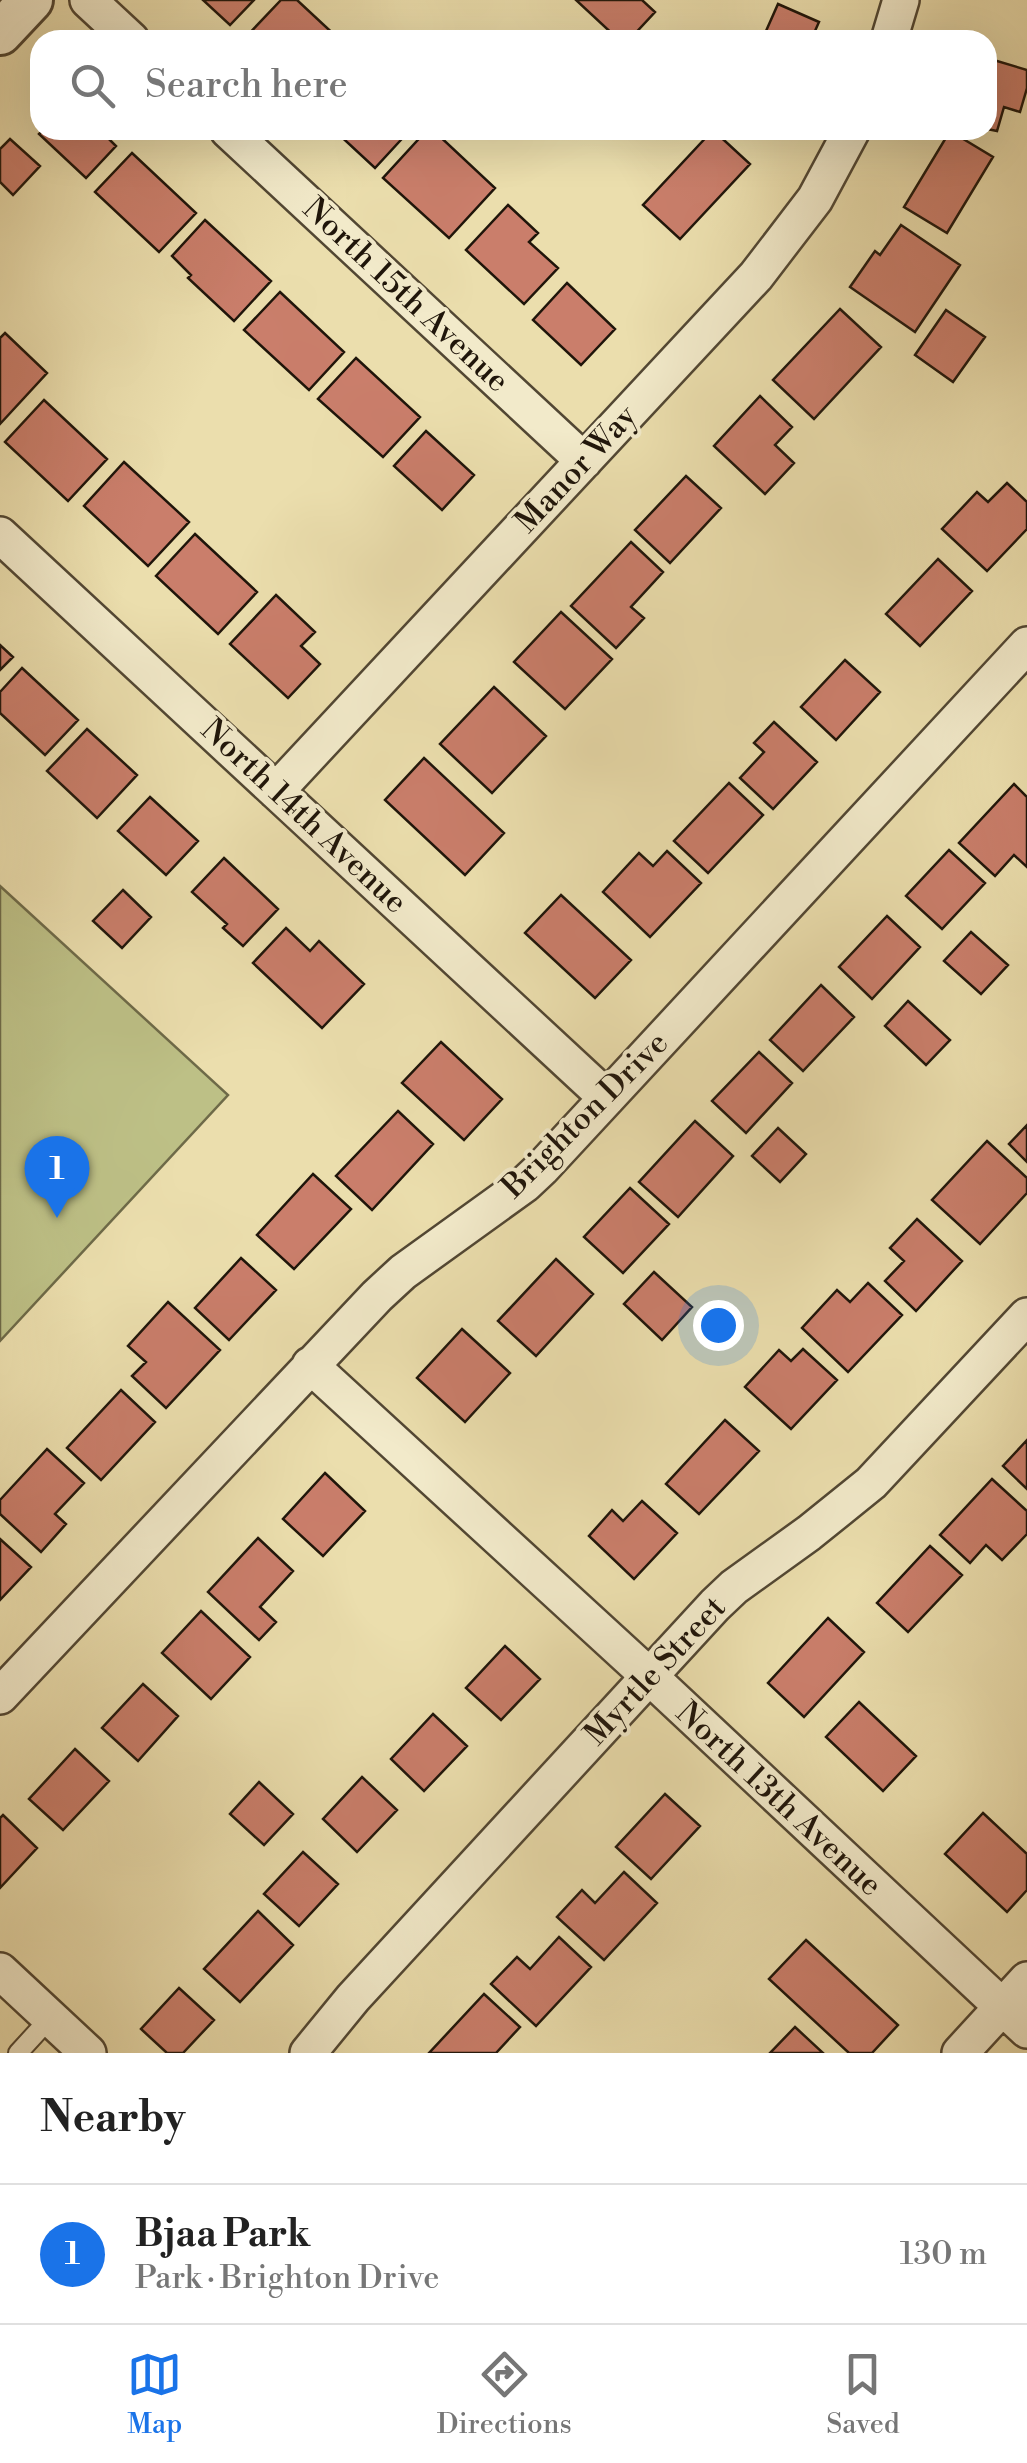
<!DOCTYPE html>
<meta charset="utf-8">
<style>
body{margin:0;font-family:"Libre Bodoni",serif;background:#f2f2f2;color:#222}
.you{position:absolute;left:718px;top:1325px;width:35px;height:35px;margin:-25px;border:8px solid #fff;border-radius:50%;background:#1a73e8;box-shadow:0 0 0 15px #1a73e833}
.badge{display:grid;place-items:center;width:65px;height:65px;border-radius:50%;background:#1a73e8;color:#fff;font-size:32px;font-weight:700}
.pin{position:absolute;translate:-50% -82px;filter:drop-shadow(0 2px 5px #0008)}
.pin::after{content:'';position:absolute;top:52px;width:35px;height:30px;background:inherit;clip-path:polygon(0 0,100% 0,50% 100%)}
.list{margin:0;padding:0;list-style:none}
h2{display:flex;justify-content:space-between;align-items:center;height:130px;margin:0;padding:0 40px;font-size:42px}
h2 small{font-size:32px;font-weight:400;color:#767676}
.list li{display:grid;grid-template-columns:65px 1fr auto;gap:30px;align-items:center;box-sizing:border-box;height:140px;padding:0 40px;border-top:2px solid #e0e0e0}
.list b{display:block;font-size:38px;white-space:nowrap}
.list p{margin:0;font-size:32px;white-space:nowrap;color:#767676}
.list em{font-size:32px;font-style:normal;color:#767676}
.icon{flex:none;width:55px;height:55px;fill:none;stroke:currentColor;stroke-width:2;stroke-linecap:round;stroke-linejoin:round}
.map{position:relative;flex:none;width:1027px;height:2053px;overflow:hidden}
.search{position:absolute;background:#fff;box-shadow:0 10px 40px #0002;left:30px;right:30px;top:30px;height:110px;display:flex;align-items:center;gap:25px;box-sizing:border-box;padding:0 35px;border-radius:30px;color:#767676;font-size:38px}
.sheet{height:270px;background:#fff}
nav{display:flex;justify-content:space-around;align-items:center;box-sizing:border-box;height:140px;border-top:2px solid #e0e0e0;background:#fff;font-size:28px;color:#767676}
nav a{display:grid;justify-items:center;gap:5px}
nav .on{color:#1a73e8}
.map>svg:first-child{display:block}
.green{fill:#bdc086;stroke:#6e6a48;stroke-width:2.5}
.building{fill:#ca7e6b;stroke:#1f150a;stroke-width:2.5}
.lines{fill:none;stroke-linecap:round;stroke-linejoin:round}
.service-casing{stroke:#524733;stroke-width:22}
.minor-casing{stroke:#524733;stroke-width:40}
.tertiary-casing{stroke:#524733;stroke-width:48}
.service{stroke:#f2eaca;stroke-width:18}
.minor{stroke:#f2eaca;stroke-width:35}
.tertiary{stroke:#f2eaca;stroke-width:42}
.labels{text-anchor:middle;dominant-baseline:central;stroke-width:8;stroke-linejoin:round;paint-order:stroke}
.street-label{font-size:32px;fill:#1f150a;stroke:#f2eaca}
</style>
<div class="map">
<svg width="1027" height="2053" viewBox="0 0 1027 2053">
<rect width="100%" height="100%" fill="#ebdead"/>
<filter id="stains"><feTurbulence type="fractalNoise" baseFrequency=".002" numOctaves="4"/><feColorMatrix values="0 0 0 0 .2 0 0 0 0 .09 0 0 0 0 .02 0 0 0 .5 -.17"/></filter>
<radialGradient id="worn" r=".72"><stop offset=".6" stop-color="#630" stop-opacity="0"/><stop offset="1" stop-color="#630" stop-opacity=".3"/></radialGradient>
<path class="green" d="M0,886L228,1095L0,1341Z"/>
<path class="building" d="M203,0H254L230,25Z
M281,0H297L340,40H243Z
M576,0H642L655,12L629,40H619Z
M778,4L819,22L811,40H762Z
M987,58L1027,70V88L1020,112L1004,107L997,131L987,129Z
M43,130H100L116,146L86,178L39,134Z
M334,130H410L375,168Z
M427,130H433L495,188L449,238L383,178Z
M713,130L750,164L680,239L643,205Z
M950,131L993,157L947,233L904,207Z
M10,139L40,166L13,195L0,182V149Z
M132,153L196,213L159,252L95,192Z
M508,205L538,233L529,242L558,268L524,304L466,250Z
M205,220L271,281L234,321L188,278L191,275L172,256Z
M901,225L960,265L915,332L850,287L875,251L880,255Z
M567,283L615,329L581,365L533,320Z
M280,292L344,352L309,390L244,330Z
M840,309L881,347L814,419L773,380Z
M946,310L985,337L953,382L915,355Z
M5,333L47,373L0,424V338Z
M356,358L420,417L383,457L318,399Z
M760,396L792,427L775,445L794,463L765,494L714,446Z
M44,400L107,459L68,501L5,442Z
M426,431L474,475L442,510L394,466Z
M124,462L189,522L148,566L84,506Z
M686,476L721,508L670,563L635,530Z
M1007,483L1027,502V529L987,571L942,529L977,492L988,502Z
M195,534L257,592L218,634L156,576Z
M631,542L663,572L631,607L644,618L616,648L571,606Z
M938,559L972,591L920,646L886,614Z
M276,595L315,632L301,646L320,664L288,698L230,644Z
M561,612L612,659L565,709L514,662Z
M0,645L13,657L0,670Z
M845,660L880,692L836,740L801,707Z
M22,668L78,720L45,755L0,713V692Z
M494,687L546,736L492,793L440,744Z
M774,722L817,762L773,809L740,778L764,752L754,743Z
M87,729L137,775L97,818L47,771Z
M424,758L504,833L465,875L385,800Z
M729,783L763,815L708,873L674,841Z
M1014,784L1027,797V867L1014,855L995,876L959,843Z
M150,797L198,841L166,875L118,831Z
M949,850L985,883L942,929L906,896Z
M667,851L701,883L650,937L603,892L639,853L653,866Z
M224,858L278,909L243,946L223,928L227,924L192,892Z
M123,890L151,917L122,948L93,921Z
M561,895L631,960L595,998L525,933Z
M887,916L920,947L872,999L839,967Z
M286,928L310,951L319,941L364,984L322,1028L253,963Z
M971,932L1008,965L981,994L944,961Z
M821,985L854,1017L803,1071L770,1040Z
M908,1001L950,1040L926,1065L885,1026Z
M441,1042L502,1099L464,1140L402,1083Z
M759,1052L792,1083L746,1133L712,1101Z
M398,1111L433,1144L372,1210L336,1176Z
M695,1121L733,1156L678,1217L639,1182Z
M1027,1125V1162L1009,1144Z
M778,1128L806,1154L780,1182L752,1156Z
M987,1141L1027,1178V1193L980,1244L932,1200Z
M313,1174L351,1209L294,1269L257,1235Z
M630,1188L669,1224L623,1273L584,1237Z
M917,1219L962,1261L916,1311L885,1281L904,1261L890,1248Z
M241,1258L276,1290L229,1340L195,1308Z
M556,1259L593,1294L536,1356L498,1321Z
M654,1272L692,1307L662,1340L624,1304Z
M868,1283L902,1315L848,1372L802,1328L837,1290L850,1302Z
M168,1302L220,1350L166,1408L132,1376L146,1362L128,1346Z
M462,1329L510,1373L465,1422L417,1378Z
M803,1349L837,1380L791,1429L745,1387L779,1350L791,1361Z
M121,1390L155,1422L101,1480L67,1448Z
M725,1420L759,1451L699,1514L666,1484Z
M1027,1440V1489L1003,1466Z
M47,1449L84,1483L55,1514L66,1524L41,1552L0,1514V1500Z
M325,1473L365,1511L323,1556L283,1519Z
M992,1479L1027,1511V1534L1002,1560L986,1545L970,1563L940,1535Z
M642,1501L677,1533L634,1579L589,1536L612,1510L623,1521Z
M258,1538L293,1571L260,1607L276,1622L259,1640L208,1592Z
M0,1539L31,1567L0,1600Z
M930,1546L962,1575L908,1632L877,1603Z
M201,1611L250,1657L211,1699L162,1653Z
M828,1618L864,1652L804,1717L768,1683Z
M505,1646L540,1679L501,1720L466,1688Z
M143,1684L178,1716L138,1761L102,1728Z
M859,1702L916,1756L883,1791L826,1737Z
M433,1714L467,1746L424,1791L391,1759Z
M75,1749L109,1781L63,1830L29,1799Z
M362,1777L397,1810L357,1852L323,1819Z
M259,1782L293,1814L264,1845L230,1814Z
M665,1794L700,1826L651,1879L616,1847Z
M983,1813L1027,1854V1890L1007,1912L945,1854Z
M3,1815L37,1848L0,1888V1818Z
M303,1852L338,1884L299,1926L264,1894Z
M624,1872L657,1903L604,1960L557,1917L582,1890L595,1903Z
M258,1911L293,1945L240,2002L204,1969Z
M559,1937L591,1967L536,2026L491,1984L517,1957L530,1969Z
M806,1940L898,2025L872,2053H849L769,1979Z
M179,1988L214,2020L183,2053H167L141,2029Z
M484,1994L520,2027L496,2053H429Z
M795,2027L823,2053H770Z"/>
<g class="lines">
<g class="service-casing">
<path id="service" d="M18,2053L50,2018"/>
</g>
<g class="minor-casing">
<path id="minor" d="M88,0L131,40
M889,40L901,0
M228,130L584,461
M0,535L607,1098
M276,791L756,276L815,199L852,130
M310,1365L649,1676L1027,2030
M0,1696L377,1296L403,1272L525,1184L542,1168L1027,645
M0,1971L88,2053
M308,2053L353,1998L715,1605L734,1587L809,1533L871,1483L1027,1316
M960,2053L1027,1980"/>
</g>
<g class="tertiary-casing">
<path id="tertiary" d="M0,33L31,0"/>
</g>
<use href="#service" class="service"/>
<use href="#minor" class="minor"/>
<use href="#tertiary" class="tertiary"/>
</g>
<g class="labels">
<g class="street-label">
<text transform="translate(406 295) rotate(43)">North 15th Avenue</text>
<text transform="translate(576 469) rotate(-47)">Manor Way</text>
<text transform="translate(304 816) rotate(43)">North 14th Avenue</text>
<text transform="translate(585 1115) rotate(-45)">Brighton Drive</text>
<text transform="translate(655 1671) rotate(-47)">Myrtle Street</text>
<text transform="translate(779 1799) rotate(43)">North 13th Avenue</text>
</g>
</g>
<rect width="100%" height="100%" filter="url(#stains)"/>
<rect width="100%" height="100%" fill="url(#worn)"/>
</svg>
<div class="you"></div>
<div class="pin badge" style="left:57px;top:1218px">1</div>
<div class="search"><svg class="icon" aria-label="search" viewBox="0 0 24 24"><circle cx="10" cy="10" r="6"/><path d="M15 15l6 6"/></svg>Search here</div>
</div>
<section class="sheet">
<h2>Nearby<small></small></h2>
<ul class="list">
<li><span class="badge">1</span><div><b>Bjaa Park</b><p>Park · Brighton Drive</p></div><em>130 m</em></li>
</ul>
</section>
<nav>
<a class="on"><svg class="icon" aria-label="map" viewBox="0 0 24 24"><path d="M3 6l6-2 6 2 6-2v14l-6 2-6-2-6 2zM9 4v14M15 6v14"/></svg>Map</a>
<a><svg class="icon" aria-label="directions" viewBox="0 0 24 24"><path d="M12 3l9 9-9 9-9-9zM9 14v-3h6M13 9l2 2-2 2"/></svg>Directions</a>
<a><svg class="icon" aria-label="saved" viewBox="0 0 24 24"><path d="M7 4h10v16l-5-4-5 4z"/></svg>Saved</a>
</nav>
